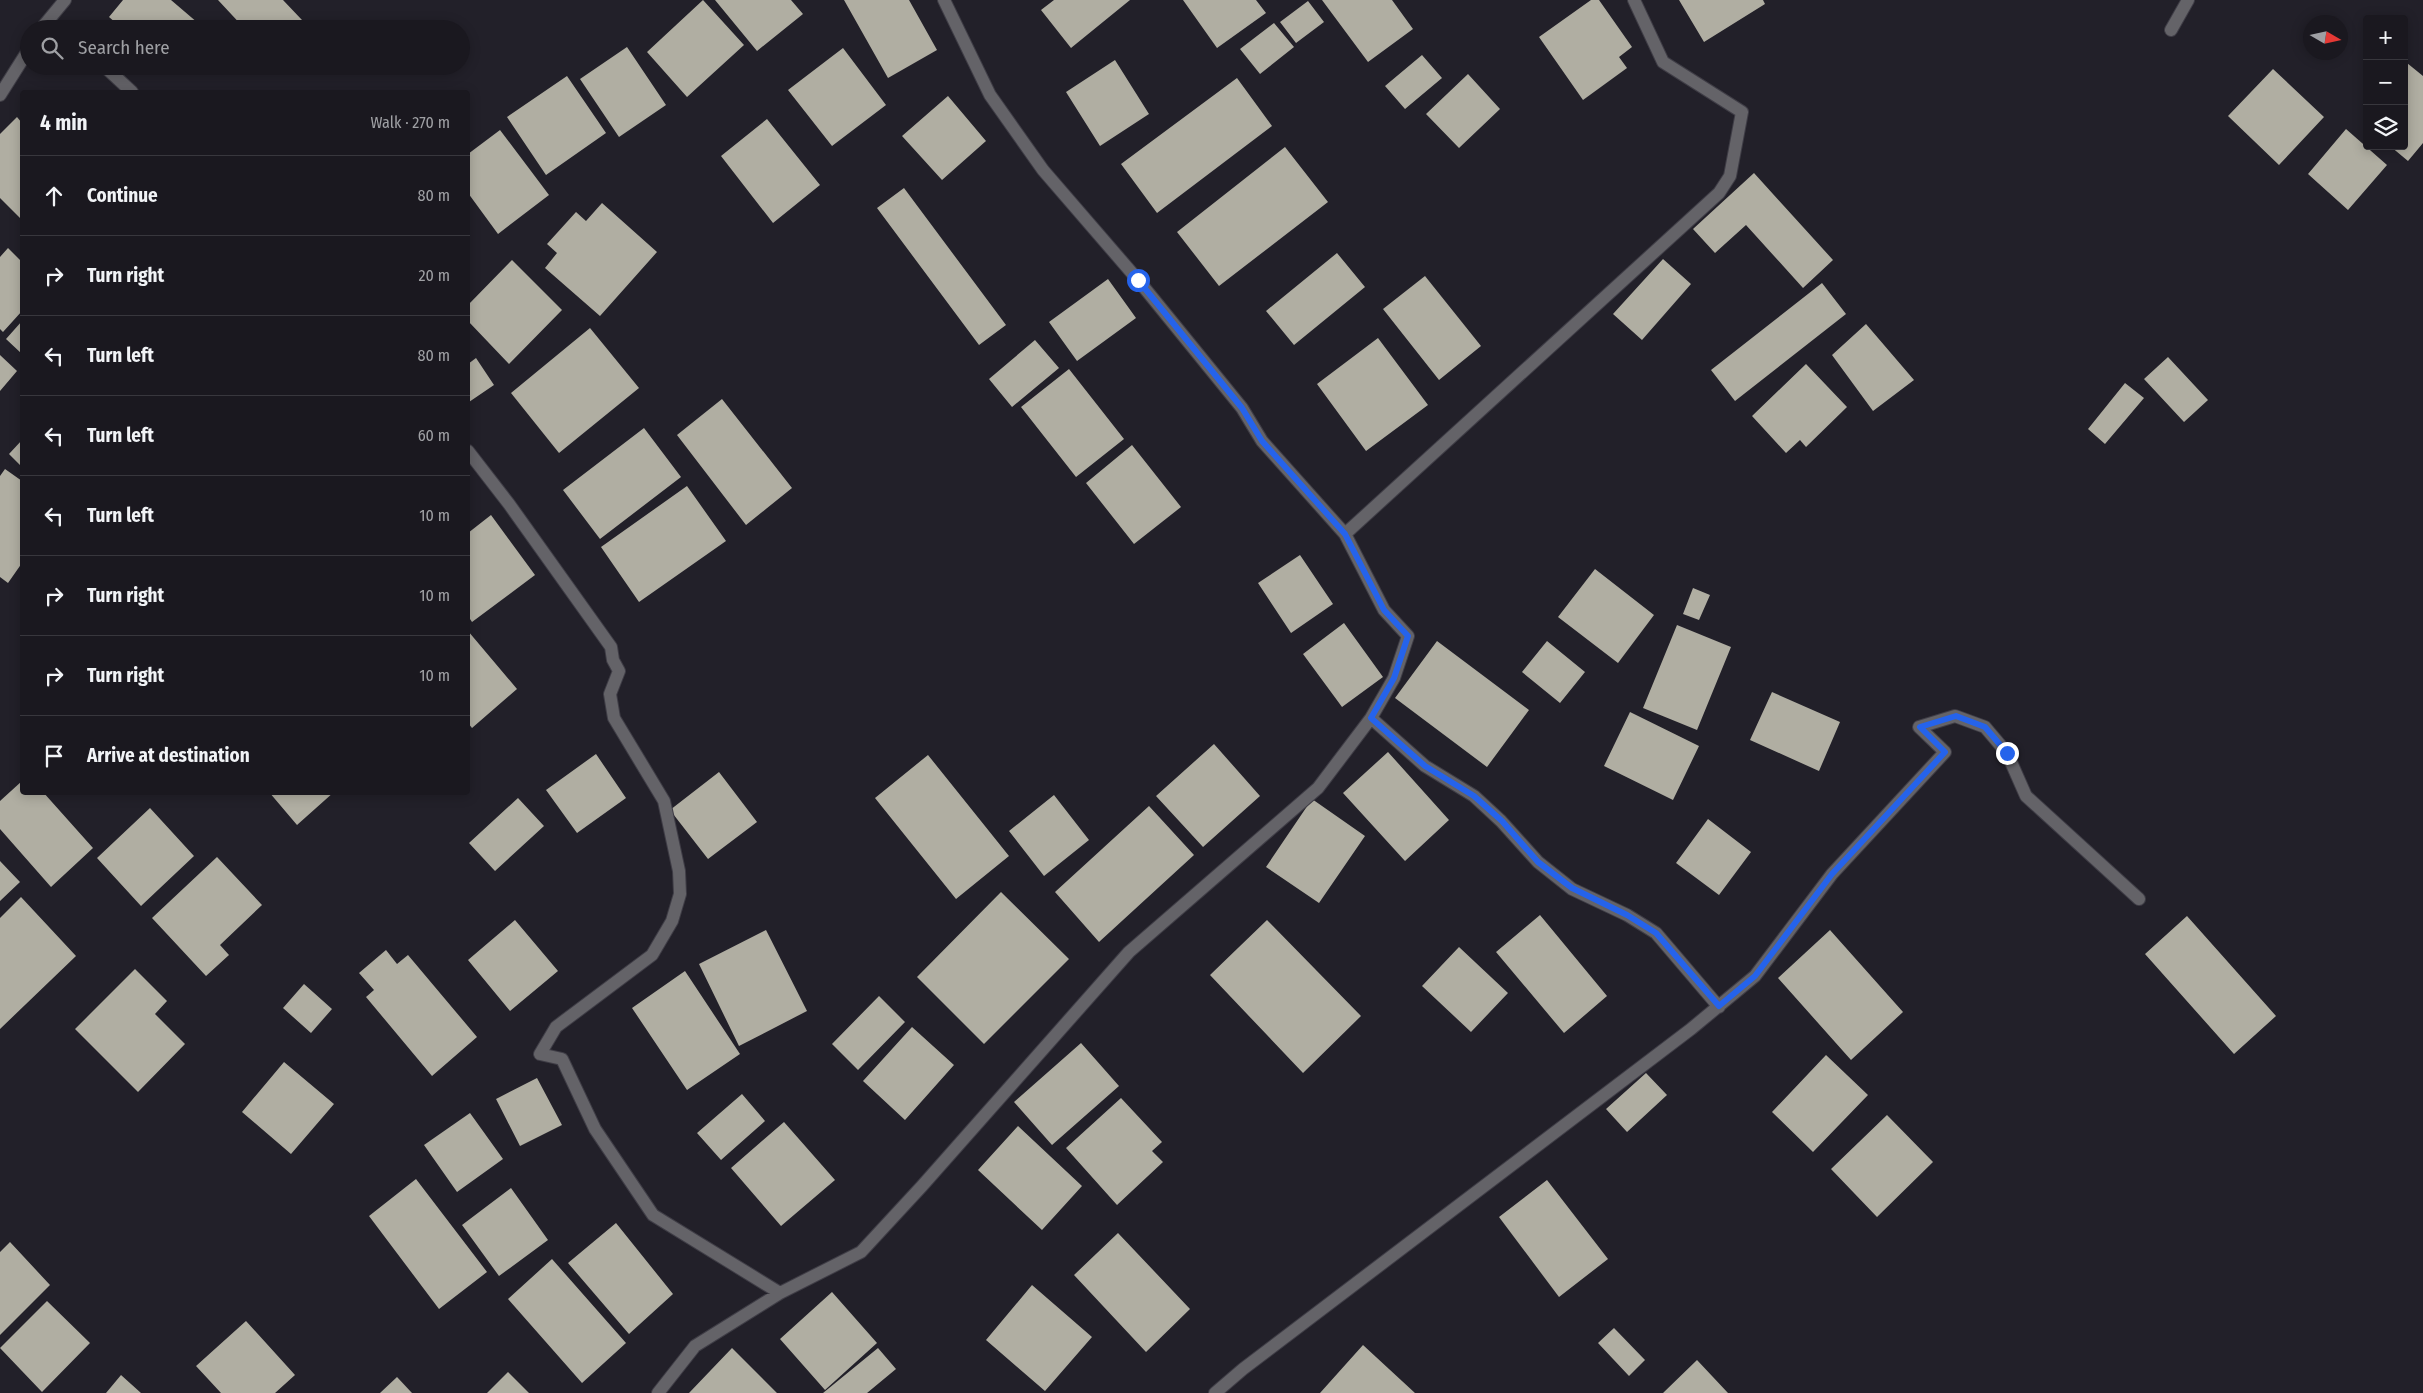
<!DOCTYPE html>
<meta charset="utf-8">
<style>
body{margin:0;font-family:"Fira Sans Condensed",sans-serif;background:#232128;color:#f1f3f6}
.controls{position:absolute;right:15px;top:15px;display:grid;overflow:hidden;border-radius:5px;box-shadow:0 2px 12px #0003}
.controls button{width:45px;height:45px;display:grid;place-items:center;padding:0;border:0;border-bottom:1px solid #38373d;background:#1a181f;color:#f1f3f6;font:25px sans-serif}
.compass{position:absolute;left:2303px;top:15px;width:45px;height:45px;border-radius:50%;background:#1a181f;box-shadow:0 2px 12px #0003;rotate:99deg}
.stop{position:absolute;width:15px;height:15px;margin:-11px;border:4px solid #2563eb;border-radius:50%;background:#fff}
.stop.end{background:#2563eb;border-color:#fff;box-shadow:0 1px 5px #0008}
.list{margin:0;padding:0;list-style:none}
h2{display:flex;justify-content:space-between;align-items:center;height:65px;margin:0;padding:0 20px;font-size:21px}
h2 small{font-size:16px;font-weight:400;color:#9fa0a4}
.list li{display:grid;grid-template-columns:32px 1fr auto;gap:15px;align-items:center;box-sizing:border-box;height:80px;padding:0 20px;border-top:1px solid #38373d}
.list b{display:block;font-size:19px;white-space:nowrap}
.list em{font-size:16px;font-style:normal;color:#9fa0a4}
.icon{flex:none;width:28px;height:28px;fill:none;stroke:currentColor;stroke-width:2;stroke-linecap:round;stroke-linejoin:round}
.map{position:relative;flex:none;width:2423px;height:1393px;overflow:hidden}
.search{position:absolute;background:#1a181f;box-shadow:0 2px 12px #0003;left:20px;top:20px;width:450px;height:55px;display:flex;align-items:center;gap:12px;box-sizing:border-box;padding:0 18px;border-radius:28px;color:#9fa0a4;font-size:19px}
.panel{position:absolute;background:#1a181f;box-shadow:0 2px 12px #0003;left:20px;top:90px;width:450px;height:705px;border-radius:5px}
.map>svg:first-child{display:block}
.building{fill:#b0aea2}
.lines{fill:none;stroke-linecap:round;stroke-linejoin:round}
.street-casing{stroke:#3f3d46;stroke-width:14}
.street{stroke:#646368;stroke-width:12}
.route{stroke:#2563eb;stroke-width:6}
</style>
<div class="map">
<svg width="2423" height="1393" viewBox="0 0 2423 1393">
<rect width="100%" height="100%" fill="#222029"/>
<path class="building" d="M123,0H171L205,29H123L109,17Z
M218,0H283L302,20L292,29H245Z
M703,0L744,45L687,97L647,52Z
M715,0H791L803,14L757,51Z
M844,0H909L937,50L888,78Z
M1054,0H1130L1071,48L1041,10Z
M1183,0H1256L1266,13L1217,48Z
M1322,0H1392L1413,29L1368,62Z
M1591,0H1599L1632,47L1619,57L1627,68L1583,100L1539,37Z
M1679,0H1763L1765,4L1704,42Z
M1308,1L1324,22L1296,43L1280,22Z
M1274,23L1294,47L1260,74L1240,49Z
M627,47L666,105L619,137L580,79Z
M843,48L886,105L832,146L788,90Z
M1422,55L1442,78L1405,109L1385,86Z
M1115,60L1149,114L1100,146L1066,92Z
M2407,63L2423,76V143L2408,161L2390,146H2404V67Z
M2273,69L2324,117L2279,165L2228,116Z
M1468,74L1500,109L1459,148L1426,114Z
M567,76L606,133L546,175L507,117Z
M1237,78L1272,126L1157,213L1121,164Z
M948,96L986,141L942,180L902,136Z
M17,117L22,123V220L0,198V134Z
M767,119L820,185L773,223L721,156Z
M2346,129L2387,165L2348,210L2308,174Z
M500,130L549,195L498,234L468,193V154Z
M1285,147L1328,202L1219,286L1177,232Z
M1754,173L1833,260L1803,288L1746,225L1715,253L1693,229Z
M904,188L1006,325L979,345L877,208Z
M602,203L657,252L600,316L545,268L557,253L547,244L576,212L586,221Z
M8,248L22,262V311L3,332L0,329V257Z
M1337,253L1365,287L1294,345L1266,311Z
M1663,259L1691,284L1642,340L1613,314Z
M512,260L562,310L509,364L468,321V305Z
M1425,276L1481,346L1439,380L1383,309Z
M1108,279L1136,318L1077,361L1049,322Z
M1822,283L1846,314L1735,401L1711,370Z
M22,321V354L6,339Z
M1866,324L1914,380L1873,411L1832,355Z
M590,328L639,388L559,453L511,393Z
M1378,338L1428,405L1366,451L1317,384Z
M1035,340L1059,368L1012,407L989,379Z
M0,355L17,371L0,391Z
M2168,357L2208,400L2184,422L2144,379Z
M476,358L494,385L469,402L468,364Z
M1806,364L1847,407L1806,447L1800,440L1786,453L1752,416Z
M1069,369L1124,439L1076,477L1021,407Z
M2125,383L2144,398L2105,444L2088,429Z
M722,399L792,488L746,525L677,435Z
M644,428L681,477L600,539L563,490Z
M22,440V467L9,454Z
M1132,445L1181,507L1134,544L1086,483Z
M5,469L22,481V563L8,583L0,577V476Z
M687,486L726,541L639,602L601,547Z
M491,515L535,575L472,622L468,616V533Z
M1300,555L1333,604L1291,633L1258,583Z
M1595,569L1654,615L1618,663L1558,617Z
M1693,588L1710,595L1699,620L1683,614Z
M1344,623L1383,677L1342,707L1303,654Z
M1677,625L1731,647L1697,730L1643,708Z
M468,631L517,689L472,728L468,723Z
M1437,641L1529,710L1487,767L1395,698Z
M1547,641L1585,672L1560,703L1522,672Z
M1772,692L1840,722L1819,771L1750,740Z
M1630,712L1699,746L1673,800L1604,766Z
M1214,744L1260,796L1203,847L1156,796Z
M1388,752L1449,820L1405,861L1343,793Z
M596,754L626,798L577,833L546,790Z
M928,755L1009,856L956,899L875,798Z
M719,772L757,822L708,859L670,810Z
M22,781V792H43L93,848L51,887L0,829V801Z
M269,792H334L297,825Z
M1054,795L1089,840L1044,876L1009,831Z
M518,798L544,826L495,871L469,843Z
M1312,799L1365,836L1319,903L1266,867Z
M1149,806L1194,855L1099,942L1055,892Z
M150,808L194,856L141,906L97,858Z
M1708,819L1751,852L1719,895L1676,863Z
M217,857L262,905L220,945L229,955L206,976L152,918Z
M0,861L20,882L0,901Z
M1001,892L1069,959L984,1044L917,977Z
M21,897L76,956L0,1029V918Z
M1540,915L1607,996L1564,1033L1496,952Z
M2187,916L2276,1016L2234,1054L2145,954Z
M515,920L558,971L510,1011L468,960Z
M1267,920L1361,1016L1303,1073L1210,975Z
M766,930L807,1011L739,1046L699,964Z
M1830,930L1903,1012L1851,1060L1778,978Z
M1459,947L1508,993L1471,1032L1422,986Z
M386,950L397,964L408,955L477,1037L432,1076L366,997L374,990L359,973Z
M135,969L167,1001L155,1014L185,1044L138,1092L75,1029Z
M685,971L740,1054L687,1090L632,1008Z
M304,984L332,1009L311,1033L283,1008Z
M879,996L905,1022L858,1070L832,1044Z
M912,1027L954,1065L905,1120L863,1081Z
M1081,1043L1119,1086L1052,1145L1014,1102Z
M1826,1055L1868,1095L1813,1152L1772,1112Z
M284,1062L334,1104L291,1154L242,1112Z
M1646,1073L1667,1095L1627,1132L1606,1109Z
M537,1078L562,1125L520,1146L496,1099Z
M742,1094L765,1121L721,1160L697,1133Z
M1121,1098L1162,1142L1152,1151L1163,1162L1117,1205L1066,1148Z
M470,1113L503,1159L457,1192L424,1145Z
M1887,1115L1933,1162L1877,1217L1831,1169Z
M784,1122L835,1180L781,1226L731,1168Z
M1018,1126L1082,1186L1042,1230L978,1170Z
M416,1179L487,1272L439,1309L369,1216Z
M1547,1180L1608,1259L1559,1297L1499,1217Z
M511,1188L548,1240L499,1276L462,1225Z
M616,1223L673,1294L629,1334L568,1263Z
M1118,1233L1190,1309L1146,1352L1074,1275Z
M10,1242L50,1285L0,1335V1252Z
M552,1259L626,1343L582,1383L508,1299Z
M1032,1285L1092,1337L1045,1391L986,1340Z
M832,1292L877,1343L825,1390L780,1339Z
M47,1301L90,1343L42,1392L0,1348Z
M246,1321L295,1375L275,1393H221L196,1366Z
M1614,1328L1645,1360L1629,1376L1598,1343Z
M1363,1345L1415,1393H1320Z
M732,1348L777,1393H689Z
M878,1348L896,1369L867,1393H823Z
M1697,1360L1728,1393H1663Z
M508,1372L529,1393H487Z
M121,1375L141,1393H106Z
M397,1377L412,1393H380Z"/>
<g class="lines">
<g class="street-casing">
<path id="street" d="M944,0L990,95L1043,170L1138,280L1242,408L1262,441L1345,534L1384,610L1408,636L1394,678L1371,718L1425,766L1474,796L1501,821L1538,862L1572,889L1627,915L1656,933L1719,1007
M41,29L65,0
M2171,30L2188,0
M104,66L132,92
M0,95L29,49
M468,451L509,504L611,647L613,660L619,671L610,694L614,718L664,801L679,871L680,894L672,921L652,955L556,1027L540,1054L562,1059L595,1129L653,1215L780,1293
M1345,534L1719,193L1730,176L1742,112L1663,62L1634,0
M658,1393L695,1346L780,1293L861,1252L922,1186L1129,952L1318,788L1371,718
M1215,1393L1243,1369L1691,1029L1755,976L1832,874L1945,752L1919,727L1955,716L1985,727L2007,753L2026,796L2139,899"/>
</g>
<use href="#street" class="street"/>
</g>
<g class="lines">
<path class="route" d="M1138,280L1242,408L1262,441L1345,534L1384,610L1408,636L1394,678L1371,718L1425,766L1474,796L1502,821L1538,862L1572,888L1627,915L1656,933L1719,1006L1755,976L1832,874L1945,752L1920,727L1956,716L1985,727L2007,753"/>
</g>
</svg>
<div class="controls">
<button>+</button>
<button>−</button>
<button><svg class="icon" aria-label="layers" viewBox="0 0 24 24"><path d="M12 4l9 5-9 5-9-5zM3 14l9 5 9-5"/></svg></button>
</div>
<svg class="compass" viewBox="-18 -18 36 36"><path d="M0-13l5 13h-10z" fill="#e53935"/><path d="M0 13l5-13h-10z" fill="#9fa0a4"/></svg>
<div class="stop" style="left:1138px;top:280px"></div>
<div class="stop end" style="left:2007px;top:753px"></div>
<div class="search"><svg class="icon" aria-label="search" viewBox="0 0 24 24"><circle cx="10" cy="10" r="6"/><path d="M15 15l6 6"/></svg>Search here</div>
<section class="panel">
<h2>4 min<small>Walk · 270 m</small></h2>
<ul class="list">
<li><svg class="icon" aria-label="ahead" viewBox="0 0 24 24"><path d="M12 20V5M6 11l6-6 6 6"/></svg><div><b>Continue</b></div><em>80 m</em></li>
<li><svg class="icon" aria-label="right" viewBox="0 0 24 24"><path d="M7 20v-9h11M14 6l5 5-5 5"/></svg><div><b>Turn right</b></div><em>20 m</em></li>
<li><svg class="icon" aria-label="left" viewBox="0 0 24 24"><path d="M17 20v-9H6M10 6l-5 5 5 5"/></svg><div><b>Turn left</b></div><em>80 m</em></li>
<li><svg class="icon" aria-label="left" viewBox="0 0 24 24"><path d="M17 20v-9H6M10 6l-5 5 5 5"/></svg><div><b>Turn left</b></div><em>60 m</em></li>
<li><svg class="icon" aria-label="left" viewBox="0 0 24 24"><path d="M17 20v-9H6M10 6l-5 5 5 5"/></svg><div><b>Turn left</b></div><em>10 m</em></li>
<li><svg class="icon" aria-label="right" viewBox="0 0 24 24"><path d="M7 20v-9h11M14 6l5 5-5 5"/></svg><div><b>Turn right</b></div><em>10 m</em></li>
<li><svg class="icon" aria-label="right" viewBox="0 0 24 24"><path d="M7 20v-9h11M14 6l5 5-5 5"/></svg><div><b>Turn right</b></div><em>10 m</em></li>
<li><svg class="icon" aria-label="arrive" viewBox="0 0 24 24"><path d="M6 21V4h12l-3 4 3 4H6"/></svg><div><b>Arrive at destination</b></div></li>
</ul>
</section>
</div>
